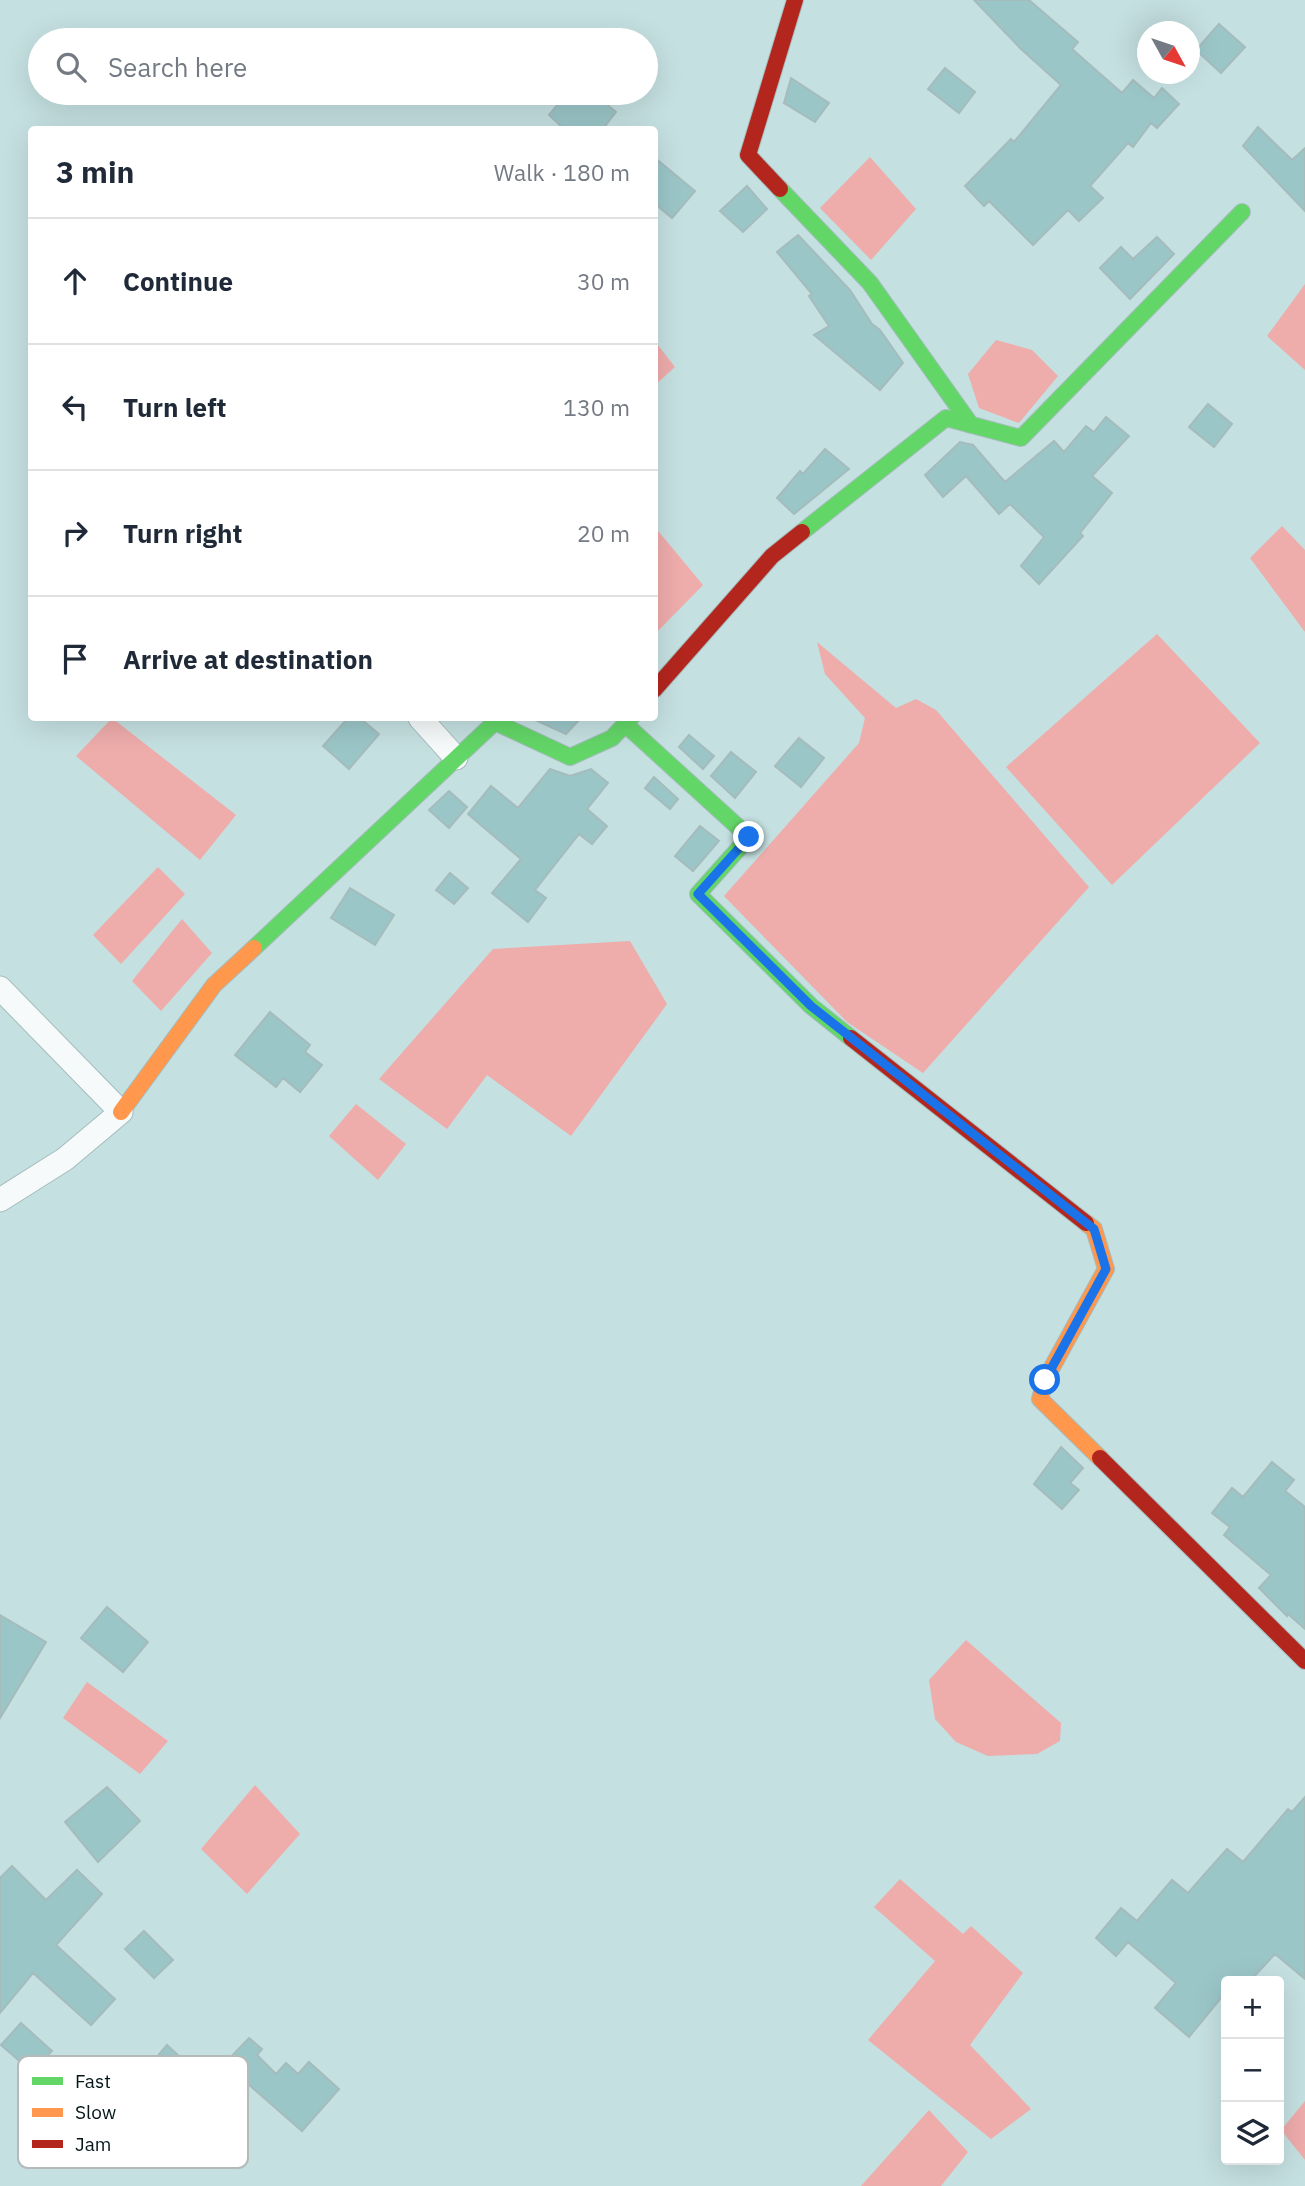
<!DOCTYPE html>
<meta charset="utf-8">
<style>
body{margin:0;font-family:"IBM Plex Sans",sans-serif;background:#f6f6f7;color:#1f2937}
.controls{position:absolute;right:21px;bottom:21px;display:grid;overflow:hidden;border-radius:7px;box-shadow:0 7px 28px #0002}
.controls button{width:63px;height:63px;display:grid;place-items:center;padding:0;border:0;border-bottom:2px solid #e0e1e3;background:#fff;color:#1f2937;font:35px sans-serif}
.compass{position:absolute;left:1137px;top:21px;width:63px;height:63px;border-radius:50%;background:#fff;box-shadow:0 7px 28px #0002;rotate:130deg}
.stop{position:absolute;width:21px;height:21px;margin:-16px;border:5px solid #1a73e8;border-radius:50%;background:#fff}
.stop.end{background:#1a73e8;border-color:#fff;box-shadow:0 2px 7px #0008}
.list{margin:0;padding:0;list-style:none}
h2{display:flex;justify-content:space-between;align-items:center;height:91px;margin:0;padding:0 28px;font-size:30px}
h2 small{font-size:23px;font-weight:400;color:#747a83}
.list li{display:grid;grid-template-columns:46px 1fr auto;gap:21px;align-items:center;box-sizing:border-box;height:126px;padding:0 28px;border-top:2px solid #e0e1e3}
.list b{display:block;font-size:26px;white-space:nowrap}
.list em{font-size:23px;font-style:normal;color:#747a83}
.icon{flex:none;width:38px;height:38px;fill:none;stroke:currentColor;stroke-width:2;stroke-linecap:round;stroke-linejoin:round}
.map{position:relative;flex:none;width:1305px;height:2186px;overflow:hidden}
.search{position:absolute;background:#fff;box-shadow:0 7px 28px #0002;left:28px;top:28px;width:630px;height:77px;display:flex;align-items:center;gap:18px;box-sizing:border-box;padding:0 24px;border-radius:38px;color:#747a83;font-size:26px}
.panel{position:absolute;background:#fff;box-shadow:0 7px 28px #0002;left:28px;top:126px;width:630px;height:595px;border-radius:7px}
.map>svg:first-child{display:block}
.water{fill:#eeacab}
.building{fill:#9bc6c8;stroke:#a5bbbc;stroke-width:2}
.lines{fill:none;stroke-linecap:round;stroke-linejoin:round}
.street-casing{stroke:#a6bcbd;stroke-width:25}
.fast-casing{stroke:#a6bcbd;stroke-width:18}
.slow-casing{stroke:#a6bcbd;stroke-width:18}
.jam-casing{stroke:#a6bcbd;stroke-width:18}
.street{stroke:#f6fafa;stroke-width:23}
.fast{stroke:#63d668;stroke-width:16}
.slow{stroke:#ff974d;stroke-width:16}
.jam{stroke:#b3261e;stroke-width:16}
.route{stroke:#1a73e8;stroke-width:9}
.key{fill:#fff;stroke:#b4b9ba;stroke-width:2}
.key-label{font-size:19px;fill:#041618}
</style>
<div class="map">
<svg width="1305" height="2186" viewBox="0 0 1305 2186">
<rect width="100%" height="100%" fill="#c5e0e1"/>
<path class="water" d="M870,157L916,209L871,260L820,208Z
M1305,284V370L1267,336Z
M654,340L675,367L655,385H654Z
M996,340L1032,350L1058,376L1019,423L979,408L968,374Z
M654,526L703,585L655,634H654Z
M1282,526L1305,550V632L1250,558Z
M1157,634L1260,743L1112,885L1006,767Z
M817,642L896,708L916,699L936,710L1089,887L923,1073L847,1022L724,896L859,743L865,718L825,674Z
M112,718L236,815L200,860L76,756Z
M158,867L185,894L121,964L93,935Z
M182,919L212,953L161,1011L132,981Z
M630,941L667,1004L571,1136L487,1075L447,1129L379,1079L493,949Z
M356,1104L406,1144L378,1180L329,1136Z
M966,1640L1061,1723L1060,1741L1037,1754L988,1756L956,1742L935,1719L929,1680Z
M87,1682L168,1741L140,1774L63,1718Z
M255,1785L300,1834L247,1894L201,1849Z
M900,1879L963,1934L971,1926L1023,1973L970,2045L1031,2109L991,2139L868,2040L935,1961L874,1907Z
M1305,2101V2160L1281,2130Z
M929,2110L968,2152L941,2186H861Z"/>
<path class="building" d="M974,0H1029L1078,42L1072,49L1122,93L1133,80L1154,98L1162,88L1179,104L1157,128L1151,123L1133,147L1128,143L1090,186L1103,198L1079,221L1068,210L1033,245L989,201L984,206L965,186L1011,139L1014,142L1061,85L1021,49Z
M1219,24L1245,47L1221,73L1196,50Z
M945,68L975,92L959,113L928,89Z
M791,78L829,103L815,122L784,103Z
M567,93H593L616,112L602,130H565L549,115Z
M1258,127L1292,160L1305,148V211L1243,146Z
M654,157L695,191L672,218L654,203Z
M747,186L767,209L743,232L720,211Z
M798,235L850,290L872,324L880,330L903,363L880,390L814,335L829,326L809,296L812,294L777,252Z
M1157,237L1174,254L1130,299L1100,268L1121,247L1133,259Z
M1208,404L1232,424L1214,447L1189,427Z
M1106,417L1129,436L1092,476L1112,493L1080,533L1083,536L1039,584L1021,566L1044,537L1010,504L999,514L966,476L943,497L925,475L960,442L973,445L1005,482L1054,441L1064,452L1086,426L1094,432Z
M825,449L849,469L794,514L777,498L800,471L803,474Z
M348,718H360L379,734L349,769L323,746Z
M531,718H581L566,734Z
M689,735L714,756L703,769L679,747Z
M799,738L824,758L801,787L775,766Z
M731,752L756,772L735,798L711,776Z
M550,769L570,776L591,769L608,783L587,809L607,826L592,844L579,834L535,890L546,898L528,922L492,893L521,859L468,814L491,786L518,808Z
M654,777L678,799L670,809L645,788Z
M449,791L467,807L449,828L429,810Z
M700,826L719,841L693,871L675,856Z
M450,873L468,888L454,904L436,890Z
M350,888L394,915L375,945L331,918Z
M270,1012L310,1045L305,1052L322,1065L300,1092L283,1078L276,1087L235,1055Z
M1061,1447L1083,1468L1070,1483L1079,1490L1062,1509L1034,1484Z
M1272,1462L1294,1480L1285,1491L1305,1507V1629L1288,1614L1287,1616L1259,1588L1271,1575L1224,1535L1230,1527L1212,1513L1232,1488L1243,1497Z
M107,1607L148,1642L123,1672L81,1638Z
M0,1615L46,1642L0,1718Z
M107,1787L140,1821L98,1862L65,1822Z
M1305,1797V1979L1275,1954L1250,1981H1226V1992L1189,2037L1155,2008L1176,1983L1128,1942L1116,1956L1096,1938L1121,1908L1137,1921L1172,1880L1188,1893L1227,1849L1243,1862L1288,1809L1292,1812Z
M12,1866L46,1900L77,1870L102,1894L56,1945L115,1999L91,2025L33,1973L0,2013V1878Z
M144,1931L173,1960L154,1978L125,1949Z
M21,2023L52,2051L31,2071L1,2045Z
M249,2038L262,2049L257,2055L276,2074L286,2063L298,2074L309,2062L339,2089L302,2131L240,2077L215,2107L197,2092Z
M167,2045L193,2069L157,2113L129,2090Z"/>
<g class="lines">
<g class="street-casing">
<path id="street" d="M420,718L456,758
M0,988L121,1112L65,1159L0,1200"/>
</g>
<g class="fast-casing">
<path id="fast" d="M780,189L870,283L971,425
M802,532L946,418L1021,438L1242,212
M625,724L749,837L698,894L811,1006L851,1038
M254,948L495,722L570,757L612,738L631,718"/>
</g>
<g class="slow-casing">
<path id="slow" d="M121,1112L214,985L254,948
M1086,1223L1094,1229L1106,1269L1045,1380L1040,1399L1100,1458"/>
</g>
<g class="jam-casing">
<path id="jam" d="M780,189L748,155L795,0
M654,690L772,556L802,532
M851,1038L1086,1223
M1100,1458L1305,1661"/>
</g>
<use href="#street" class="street"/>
<use href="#fast" class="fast"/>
<use href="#slow" class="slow"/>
<use href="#jam" class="jam"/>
</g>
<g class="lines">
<path class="route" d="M749,837L698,894L811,1006L1094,1229L1106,1269L1045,1380"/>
</g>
<rect x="18" y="2056" width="230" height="112" rx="10" class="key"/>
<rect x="32" y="2077" width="31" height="8" fill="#63d668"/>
<rect x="32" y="2108" width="31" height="9" fill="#ff974d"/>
<rect x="32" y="2140" width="31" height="8" fill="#b3261e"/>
<g class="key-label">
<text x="75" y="2088">Fast</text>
<text x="75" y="2119">Slow</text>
<text x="75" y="2151">Jam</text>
</g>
</svg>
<div class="controls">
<button>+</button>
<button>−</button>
<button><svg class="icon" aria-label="layers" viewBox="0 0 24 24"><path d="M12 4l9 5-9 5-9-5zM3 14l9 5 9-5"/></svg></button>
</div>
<svg class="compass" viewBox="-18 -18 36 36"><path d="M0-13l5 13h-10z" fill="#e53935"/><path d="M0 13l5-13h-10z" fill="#747a83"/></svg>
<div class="stop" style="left:1045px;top:1380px"></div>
<div class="stop end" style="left:749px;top:837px"></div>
<div class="search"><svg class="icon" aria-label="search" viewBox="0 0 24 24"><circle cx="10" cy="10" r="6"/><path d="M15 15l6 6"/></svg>Search here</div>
<section class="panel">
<h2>3 min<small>Walk · 180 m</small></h2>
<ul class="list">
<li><svg class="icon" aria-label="ahead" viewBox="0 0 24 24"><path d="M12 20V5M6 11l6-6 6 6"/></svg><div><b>Continue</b></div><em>30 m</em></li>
<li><svg class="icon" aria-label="left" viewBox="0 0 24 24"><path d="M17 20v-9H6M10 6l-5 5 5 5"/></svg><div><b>Turn left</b></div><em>130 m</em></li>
<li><svg class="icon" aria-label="right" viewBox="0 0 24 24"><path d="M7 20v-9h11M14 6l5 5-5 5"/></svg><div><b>Turn right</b></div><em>20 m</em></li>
<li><svg class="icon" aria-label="arrive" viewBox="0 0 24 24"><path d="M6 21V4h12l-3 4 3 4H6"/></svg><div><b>Arrive at destination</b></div></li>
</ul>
</section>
</div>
